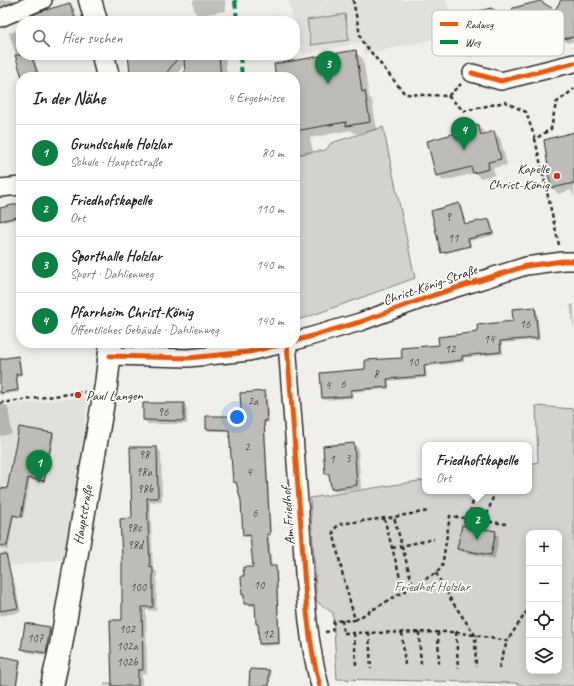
<!DOCTYPE html>
<html lang="de">
<meta charset="utf-8">
<style>
body{margin:0;font-family:Caveat,sans-serif;background:#f2f2f2;color:#222}
.controls{position:absolute;right:12px;bottom:12px;display:grid;overflow:hidden;border-radius:8px;box-shadow:0 2px 10px #0003}
.controls button{width:36px;height:36px;display:grid;place-items:center;padding:0;border:0;border-bottom:1px solid #e0e0e0;background:#fff;color:#222;font:20px sans-serif}
.you{position:absolute;left:237px;top:417px;width:14px;height:14px;margin:-10px;border:3px solid #fff;border-radius:50%;background:#1a73e8;box-shadow:0 0 0 6px #1a73e833}
.badge{display:grid;place-items:center;width:26px;height:26px;border-radius:50%;background:#0b8043;color:#fff;font-size:13px;font-weight:700}
.pin{position:absolute;translate:-50% -33px;filter:drop-shadow(0 1px 2px #0008)}
.pin::after{content:'';position:absolute;top:21px;width:14px;height:12px;background:inherit;clip-path:polygon(0 0,100% 0,50% 100%)}
.popup{position:absolute;left:422px;top:442px;width:110px;height:52px;box-sizing:border-box;display:grid;place-content:center;border-radius:8px;background:#fff;filter:drop-shadow(0 1px 3px #0005);font-size:13px;white-space:nowrap;color:#767676}
.popup b{font-size:15px;color:#222}
.popup::after{content:'';position:absolute;left:50%;top:100%;margin-left:-8px;border:8px solid transparent;border-top-color:#fff}
.list{margin:0;padding:0;list-style:none}
h2{display:flex;justify-content:space-between;align-items:center;height:52px;margin:0;padding:0 16px;font-size:17px}
h2 small{font-size:13px;font-weight:400;color:#767676}
.list li{display:grid;grid-template-columns:26px 1fr auto;gap:12px;align-items:center;box-sizing:border-box;height:56px;padding:0 16px;border-top:1px solid #e0e0e0}
.list b{display:block;font-size:15px;white-space:nowrap}
.list p{margin:0;font-size:13px;white-space:nowrap;color:#767676}
.list em{font-size:13px;font-style:normal;color:#767676}
.icon{flex:none;width:22px;height:22px;fill:none;stroke:currentColor;stroke-width:2;stroke-linecap:round;stroke-linejoin:round}
.map{position:relative;flex:none;width:574px;height:686px;overflow:hidden}
.search{position:absolute;background:#fff;box-shadow:0 2px 10px #0003;left:16px;top:16px;width:284px;height:44px;display:flex;align-items:center;gap:10px;box-sizing:border-box;padding:0 14px;border-radius:16px;color:#767676;font-size:15px}
.panel{position:absolute;background:#fff;box-shadow:0 2px 10px #0003;left:16px;top:72px;width:284px;height:276px;border-radius:16px}
.map>svg:first-child{display:block}
.built{fill:#e1e0dc}
.green{fill:#d3d2cf;stroke:#7f7e7d;fill-rule:evenodd}
.shadow{fill:#0003}
.building{fill:#bdbcb8;stroke:#2b2b2b}
.lines{fill:none;stroke-linecap:round;stroke-linejoin:round}
.minor-casing{stroke:#2b2b2b;stroke-width:20}
.secondary-casing{stroke:#2b2b2b;stroke-width:25}
.path{stroke:#2b2b2b;stroke-width:2.5;stroke-dasharray:4 3;stroke-linecap:butt}
.minor{stroke:#fdfcf7;stroke-width:17}
.secondary{stroke:#fdfcf7;stroke-width:22}
.quiet{stroke:#00873e;stroke-width:4;stroke-dasharray:8 4;stroke-linecap:butt}
.cycleway-casing{stroke:#fdfcf7;stroke-width:8}
.cycleway{stroke:#e8590c;stroke-width:5}
.poi-dot{fill:#c8321e;stroke:#fdfcf7;stroke-width:1.5}
.labels{text-anchor:middle;dominant-baseline:central;stroke-width:3.5;stroke-linejoin:round;paint-order:stroke}
.number-label{font-size:12px;fill:#504f4e}
.poi-label{font-size:14px;fill:#2b2b2b;stroke:#fdfcf7;text-anchor:end}
.street-label{font-size:14px;fill:#2b2b2b;stroke:#fdfcf7}
.park-label{font-size:14px;fill:#555554;stroke:#fdfcf7}
.key{fill:#fdfcf7;stroke:#bebdba;stroke-width:1}
.key-label{font-size:11px;fill:#2b2b2b}
</style>
<div class="map">
<svg width="574" height="686" viewBox="0 0 574 686">
<rect width="100%" height="100%" fill="#f0efeb"/>
<filter id="ink" filterUnits="userSpaceOnUse"><feTurbulence type="fractalNoise" baseFrequency=".025" numOctaves="2"/><feDisplacementMap in="SourceGraphic" scale="8" xChannelSelector="R" yChannelSelector="G"/><feConvolveMatrix kernelMatrix="1 2 1 2 8 2 1 2 1" color-interpolation-filters="sRGB"/></filter>
<g filter="url(#ink)">
<path class="built" d="M288,0H446L454,35L364,54L362,42L303,55L295,25V21H294Z
M88,397L68,559L0,567V406Z"/>
<path class="green" d="M345,14L349,40L311,45L307,20Z
M383,127L415,278L305,318L295,320V156L300,154L326,150L331,143Z
M536,406L574,409V686H526L515,683L337,679L333,613L317,602L310,498L425,480V491H529V464L538,462ZM529,533H559V671H529Z"/>
<path class="shadow" d="M0,0H32L0,6Z
M193,0H225L226,11L198,15L194,11Z
M567,0H574V41L567,43L564,40L519,50L515,47L469,57L465,53L507,19L556,11Z
M70,4L74,8L78,21H21L43,12Z
M21,21V55H33L40,76L36,77L23,76L9,33L21,30L19,22Z
M355,52L363,59L369,97L372,100L377,130L355,134L351,130L310,138L313,152L300,155L295,150V77H278Z
M129,55H225L227,77H187L185,63L175,77H135L130,73Z
M478,125L484,132L485,135L494,132L500,138L507,165L493,168L495,175L480,178L475,173L443,181L437,175L461,133Z
M574,133V197L571,190L558,194L553,188L547,168Z
M21,204V218L5,222L3,220L1,209Z
M459,204L461,206L466,225L489,220L491,222L494,235L470,241L471,247L444,254L442,252Z
M574,304V329L570,305Z
M535,308L537,311L540,340L502,343L503,354L464,358V362L426,367L427,378L389,381V389L353,392V398L325,400L323,398L367,370L514,322Z
M18,357L20,359L22,375L17,376L19,392L0,395V360Z
M265,392L267,394L269,422L265,423L271,536H269L272,567H275L277,569L280,645L262,646L260,644L259,626L257,623L256,606H247L245,604V597L243,595L245,577L254,568L251,537H246L244,535L242,501L237,484L234,482L230,431H209L207,429L233,417L242,411L241,393Z
M0,404H4L8,407L12,434L0,436Z
M183,404L187,408V424H148L144,420Z
M52,434L54,436L45,482L30,480L23,518L14,516L8,550L0,548V489L8,490Z
M354,445L358,448L361,489L335,492L332,488L330,477L326,474Z
M157,448L161,452L162,501L150,502L153,569L157,572L156,611L146,610L147,674H142V686H104V682H113L123,621L133,519Z
M495,532L499,536L495,559L463,552L459,549Z
M10,576L14,580L21,612L0,616V578Z
M49,628L53,632L49,656L26,652L22,648Z
M0,657L20,661L21,662L17,686H0Z
M269,671L271,672L270,686H250Z"/>
<path class="building" d="M561,0H574V37L562,39L561,36L514,47L513,42L464,54L459,33L463,32L460,20L463,15L491,8L507,18L513,8L540,1L555,10Z
M70,3L76,21H22V20L39,12Z
M356,50L362,92L365,91L370,122L346,126V122L295,131V77H276L274,64Z
M15,55H31L37,72L22,77Z
M128,55H180L165,75L158,77L151,76L148,72L130,73Z
M184,55H219L221,77H185Z
M478,124L481,135L494,131L501,159L488,162L489,169L473,173L471,167L436,176L427,141L460,132L459,129Z
M574,132V183L552,188L546,167H548L544,140Z
M21,203V216L0,221V208Z
M459,203L465,224L489,219L493,233L468,239L470,246L441,253L431,211Z
M535,307L538,338L500,341L501,352L462,356V360L424,365L425,376L387,379L388,387L351,390V396L322,398L320,373L365,369V360L402,358L401,348L439,345L438,337L478,332L477,325L513,321L512,309Z
M18,356L21,374H16L18,390L0,393V359Z
M265,391L267,421H264L270,534H267L270,566H276L279,643L259,644L258,624H256L255,604H244V595H242L241,576H244L243,567H253L250,535L243,536L241,501L236,482H233L229,430L206,429V416H232V411L241,410L240,393Z
M143,403H184V421L143,420Z
M19,427L53,433L44,481L28,478L21,517L13,515L7,546L0,545V488L7,489Z
M354,443L357,485L331,489L329,474H325L323,446Z
M130,447H157L158,498H147L150,568L153,567V607H142L143,670H138V686H112L110,620H122V558L120,519L132,518Z
M462,525L496,531L491,555L457,549Z
M6,554L18,608L0,611V555Z
M25,623L50,627L46,653L21,649Z
M0,656L20,660L16,686L0,685Z
M250,669L269,670V686H249Z"/>
<g class="lines">
<g class="minor-casing">
<path id="minor" d="M0,18L43,0
M472,73L501,81L574,63
M0,188L21,186
M295,341L360,322L434,295L526,266L563,261H574
M287,343C292,409 297,475 302,541C305,589 307,639 320,686
M110,356L188,358L249,352L287,343"/>
</g>
<g class="secondary-casing">
<path id="secondary" d="M90,0L96,21
M103,55L108,77
M52,686L61,645L106,385L111,343"/>
</g>
<path class="path" d="M353,0L361,40L405,94L448,96L461,84
M448,96L464,111L505,102L526,112L535,139
M559,245L535,139L551,129L556,103L574,89
M0,403L85,392
M384,518L404,592
M468,519L476,491
M485,521L495,491
M392,548L434,539
M436,573L451,600L475,635L476,667
M413,586L436,573L442,567L450,516L506,524
M342,620L343,633L456,632L507,641L529,608
M355,620L413,586L394,517
M325,632L332,631L334,621L355,620L342,572L333,531L339,524L394,517L428,511
M419,632L421,665
M438,632L439,667
M456,632L458,668
M354,633L356,665
M369,633L371,669
M402,633L405,666
M499,668L507,641"/>
<use href="#minor" class="minor"/>
<use href="#secondary" class="secondary"/>
<path class="quiet" d="M235,0L237,21
M240,55L242,77"/>
<g class="cycleway-casing">
<path id="cycleway" d="M472,73L501,81L574,63
M295,341L360,322L434,295L526,266L563,261H574
M287,343C292,409 297,475 302,541C305,589 307,639 320,686
M110,356L188,358L249,352L287,343"/>
</g>
<use href="#cycleway" class="cycleway"/>
</g>
</g>
<g class="poi-dot">
<circle cx="557" cy="176" r="4"/>
<circle cx="78" cy="395" r="4"/>
</g>
<g class="labels">
<g class="number-label">
<text x="448" y="217">9</text>
<text x="453" y="238">11</text>
<text x="525" y="324">16</text>
<text x="489" y="339">14</text>
<text x="450" y="349">12</text>
<text x="413" y="362">10</text>
<text x="376" y="374">8</text>
<text x="343" y="384">6</text>
<text x="328" y="385">4</text>
<text x="253" y="401">2a</text>
<text x="163" y="412">96</text>
<text x="247" y="447">2</text>
<text x="144" y="455">98</text>
<text x="348" y="458">3</text>
<text x="332" y="459">1</text>
<text x="144" y="472">98a</text>
<text x="249" y="472">4</text>
<text x="145" y="489">98b</text>
<text x="255" y="513">6</text>
<text x="134" y="528">98c</text>
<text x="135" y="545">98d</text>
<text x="259" y="585">10</text>
<text x="138" y="587">100</text>
<text x="127" y="629">102</text>
<text x="268" y="634">12</text>
<text x="35" y="638">107</text>
<text x="127" y="646">102a</text>
<text x="127" y="662">102b</text>
</g>
<g class="poi-label">
<text x="549" y="168">Kapelle<tspan x="549" dy="16">Christ-König</tspan></text>
<text x="86" y="395" text-anchor="start">Paul Langen</text>
</g>
<g class="street-label">
<text transform="translate(430 285) rotate(-19)">Christ-König-Straße</text>
<text transform="translate(83 515) rotate(-80)">Hauptstraße</text>
<text transform="translate(288 516) rotate(-94)">Am Friedhof</text>
</g>
<g class="park-label">
<text x="432" y="586">Friedhof Holzlar</text>
</g>
</g>
<rect x="432" y="10" width="132" height="46" rx="6" class="key"/>
<rect x="440" y="22" width="18" height="4" fill="#e8590c"/>
<rect x="440" y="40" width="18" height="4" fill="#00873e"/>
<g class="key-label">
<text x="465" y="28">Radweg</text>
<text x="465" y="46">Weg</text>
</g>
</svg>
<div class="controls">
<button>+</button>
<button>−</button>
<button><svg class="icon" aria-label="locate" viewBox="0 0 24 24"><circle cx="12" cy="12" r="6"/><path d="M12 2v4M12 18v4M2 12h4M18 12h4"/></svg></button>
<button><svg class="icon" aria-label="layers" viewBox="0 0 24 24"><path d="M12 4l9 5-9 5-9-5zM3 14l9 5 9-5"/></svg></button>
</div>
<div class="you"></div>
<div class="pin badge" style="left:39px;top:483px">1</div>
<div class="pin badge" style="left:477px;top:540px">2</div>
<div class="popup"><b>Friedhofskapelle</b>Ort</div>
<div class="pin badge" style="left:328px;top:84px">3</div>
<div class="pin badge" style="left:464px;top:150px">4</div>
<div class="search"><svg class="icon" aria-label="search" viewBox="0 0 24 24"><circle cx="10" cy="10" r="6"/><path d="M15 15l6 6"/></svg>Hier suchen</div>
<section class="panel">
<h2>In der Nähe<small>4 Ergebnisse</small></h2>
<ul class="list">
<li><span class="badge">1</span><div><b>Grundschule Holzlar</b><p>Schule · Hauptstraße</p></div><em>80 m</em></li>
<li><span class="badge">2</span><div><b>Friedhofskapelle</b><p>Ort</p></div><em>110 m</em></li>
<li><span class="badge">3</span><div><b>Sporthalle Holzlar</b><p>Sport · Dahlienweg</p></div><em>140 m</em></li>
<li><span class="badge">4</span><div><b>Pfarrheim Christ-König</b><p>Öffentliches Gebäude · Dahlienweg</p></div><em>140 m</em></li>
</ul>
</section>
</div>
